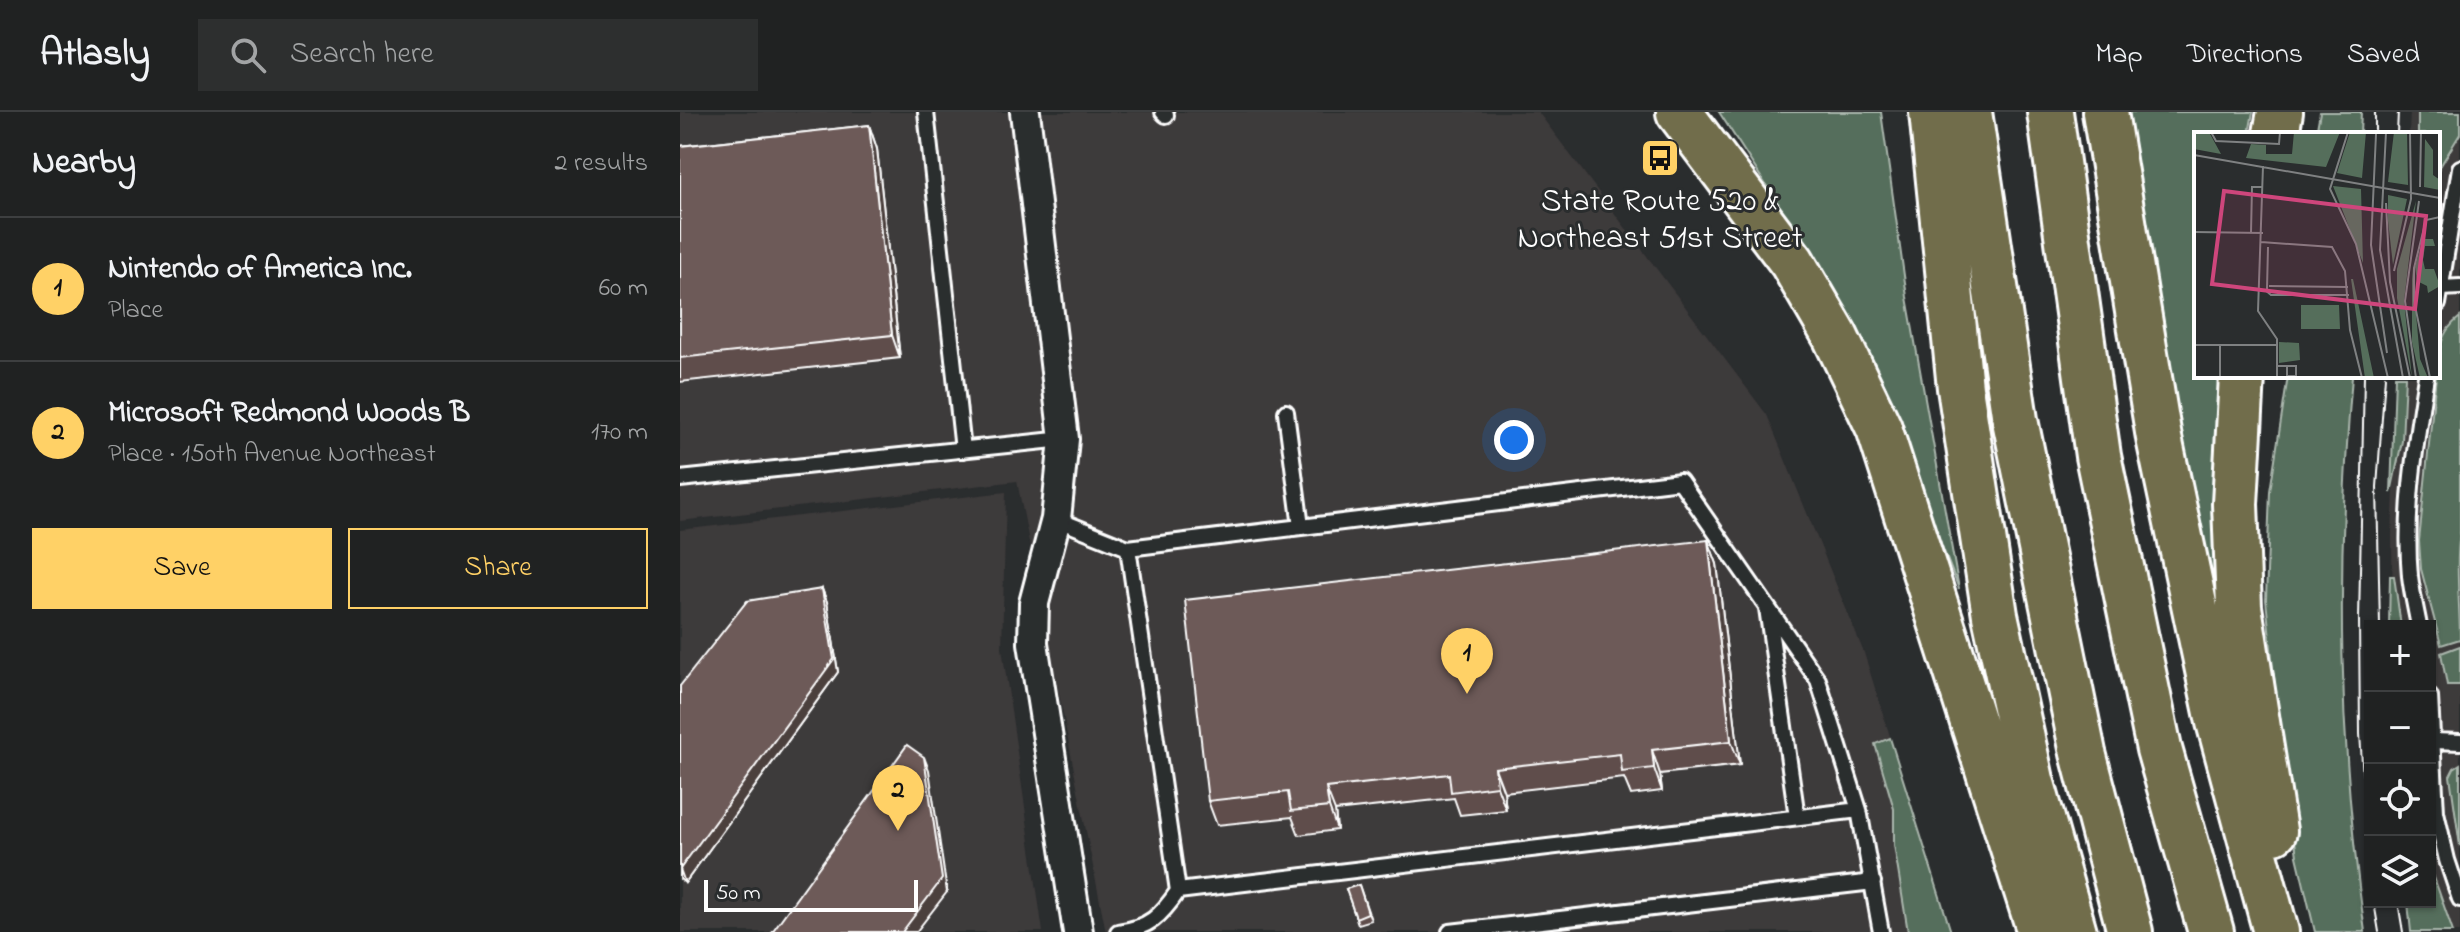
<!DOCTYPE html>
<meta charset="utf-8">
<style>
body{margin:0;font-family:"Indie Flower",sans-serif;background:#2d2f2f;color:#f1f3f6}
.controls{position:absolute;right:24px;bottom:24px;display:grid;overflow:hidden;border-radius:0px;box-shadow:0 2px 6px #0004}
.controls button{width:72px;height:72px;display:grid;place-items:center;padding:0;border:0;border-bottom:2px solid #3d3f40;background:#202222;color:#f1f3f6;font:40px sans-serif}
.scale{position:absolute;left:24px;bottom:20px;width:214px;box-sizing:border-box;padding-left:8px;border:4px solid #fff;border-top:0;font-size:22px;line-height:28px;white-space:nowrap;color:#fff;-webkit-text-stroke:6px #2a2d2e;paint-order:stroke}
.you{position:absolute;left:834px;top:328px;width:28px;height:28px;margin:-20px;border:6px solid #fff;border-radius:50%;background:#1a73e8;box-shadow:0 0 0 12px #1a73e833}
.badge{display:grid;place-items:center;width:52px;height:52px;border-radius:50%;background:#ffd166;color:#111;font-size:26px;font-weight:700}
.pin{position:absolute;translate:-50% -66px;filter:drop-shadow(0 2px 4px #0008)}
.pin::after{content:'';position:absolute;top:42px;width:28px;height:24px;background:inherit;clip-path:polygon(0 0,100% 0,50% 100%)}
.list{margin:0;padding:0;list-style:none}
h2{display:flex;justify-content:space-between;align-items:center;height:104px;margin:0;padding:0 32px;font-size:34px}
h2 small{font-size:26px;font-weight:400;color:#a2a4a5}
.list li{display:grid;grid-template-columns:52px 1fr auto;gap:24px;align-items:center;box-sizing:border-box;height:144px;padding:0 32px;border-top:2px solid #3d3f40}
.list b{display:block;font-size:30px;white-space:nowrap}
.list p{margin:0;font-size:26px;white-space:nowrap;color:#a2a4a5}
.list em{font-size:26px;font-style:normal;color:#a2a4a5}
.actions{display:flex;gap:16px;padding:24px 32px}
.actions a{flex:1;padding:18px 0;border:2px solid #ffd166;border-radius:0px;text-align:center;font-size:28px;color:#ffd166}
.actions .main{background:#ffd166;color:#111}
.icon{flex:none;width:44px;height:44px;fill:none;stroke:currentColor;stroke-width:2;stroke-linecap:round;stroke-linejoin:round}
.map{position:relative;flex:none;width:1780px;height:820px;overflow:hidden}
header{display:flex;align-items:center;gap:48px;box-sizing:border-box;height:112px;padding:0 40px;background:#202222;border-bottom:2px solid #3d3f40}
header strong{font-size:38px}
nav{display:flex;gap:44px;margin-inline-start:auto;font-size:28px}
.search{width:560px;height:72px;background:#2d2f2f;display:flex;align-items:center;gap:20px;box-sizing:border-box;padding:0 28px;border-radius:0px;color:#a2a4a5;font-size:30px}
main{display:flex}
aside{flex:1;background:#202222}
.map>svg:first-child{display:block}
.built{fill:#3e3a3b}
.green{fill:#556e5b;stroke:#aab6ad;stroke-width:2}
.lines{fill:none;stroke-linecap:round;stroke-linejoin:round}
.lane-casing{stroke:#fff;stroke-width:20}
.street-casing{stroke:#fff;stroke-width:34}
.highway-casing{stroke:#fff;stroke-width:50}
.lane{stroke:#2a2d2e;stroke-width:14}
.street{stroke:#2a2d2e;stroke-width:28}
.highway{stroke:#716d4b;stroke-width:44}
.tram{stroke:#fff;stroke-width:2}
.wall{fill:#5e4d4c;stroke:#fff;stroke-width:2}
.shaded-wall{fill:#4c3f3e;stroke:#fff;stroke-width:2}
.building{fill:#6d5a58;stroke:#fff;stroke-width:2}
.labels{text-anchor:middle;dominant-baseline:central;stroke-width:6;stroke-linejoin:round;paint-order:stroke}
.poi-label{font-size:32px;fill:#fff;stroke:#2a2d2e}
.inset-road{fill:none;stroke:#7f8182;stroke-width:2}
.view{fill:#ce467c;fill-opacity:0.15;stroke:#ce467c;stroke-width:4}
.inset-edge{fill:none;stroke:#fff;stroke-width:4}
</style>
<header>
<strong>Atlasly</strong>
<div class="search"><svg class="icon" aria-label="search" viewBox="0 0 24 24"><circle cx="10" cy="10" r="6"/><path d="M15 15l6 6"/></svg>Search here</div>
<nav><a>Map</a><a>Directions</a><a>Saved</a></nav>
</header>
<main>
<aside>
<h2>Nearby<small>2 results</small></h2>
<ul class="list">
<li><span class="badge">1</span><div><b>Nintendo of America Inc.</b><p>Place</p></div><em>60 m</em></li>
<li><span class="badge">2</span><div><b>Microsoft Redmond Woods B</b><p>Place · 150th Avenue Northeast</p></div><em>170 m</em></li>
</ul>
<div class="actions"><a class="main">Save</a><a>Share</a></div>
</aside>
<div class="map">
<svg width="1780" height="820" viewBox="0 0 1780 820">
<rect width="100%" height="100%" fill="#2a2d2e"/>
<filter id="ink" filterUnits="userSpaceOnUse"><feTurbulence type="fractalNoise" baseFrequency=".0125" numOctaves="2"/><feDisplacementMap in="SourceGraphic" scale="16" xChannelSelector="R" yChannelSelector="G"/><feConvolveMatrix kernelMatrix="1 2 1 2 8 2 1 2 1" color-interpolation-filters="sRGB"/></filter>
<g filter="url(#ink)">
<path class="built" d="M0,0H858L1087,303L1184,541L1271,820H426L337,369L0,409Z
M1730,0H1780V820H1737L1750,790V514H1713L1712,423L1719,264H1758V22H1729Z
M326,380L322,536L363,820H0V418Z"/>
<path class="green" d="M1039,0H1201L1227,185L1279,477L1218,323L1149,171Z
M1442,0H1573L1569,22H1516V264H1546L1540,462L1529,466L1456,86Z
M1640,0H1681L1680,22H1636Z
M1738,0H1780V22L1758,58V114V22H1738Z
M1780,205V420C1775,455 1780,492 1780,527L1761,533L1741,457L1739,429L1756,264H1758C1758,239 1759,221 1780,205Z
M1608,264H1672C1656,454 1658,631 1685,820H1635L1617,744L1598,603L1586,488L1590,379Z
M1715,264H1725L1722,329L1711,381Z
M1710,464H1714L1721,514H1709Z
M1780,534V573H1767L1761,541Z
M1210,626L1271,820H1228L1214,733V697L1195,632Z
M1780,652V734L1770,664L1774,656Z
M1750,754L1773,820H1731L1728,790H1750Z"/>
<g class="lines">
<g class="lane-casing">
<path id="lane" d="M246,0L283,338
M483,0L486,3
M1761,176L1780,175
M1758,192L1780,56
M606,300L621,415
M0,367L384,327
M376,407L448,436L1000,369L1138,568L1179,698L1201,820
M1087,496L1117,705
M1739,514C1736,498 1732,481 1730,464C1724,398 1736,330 1746,264
M1750,585L1756,700L1767,748L1780,787
M1754,629L1780,630
M498,779L1179,698
M438,820C469,816 481,804 498,779L448,436
M770,820L1193,770"/>
</g>
<g class="street-casing">
<path id="street" d="M345,0L384,327L376,407L354,491L353,531L398,820"/>
</g>
<g class="highway-casing">
<path id="highway" d="M999,0L1112,150L1155,224L1199,316L1360,820
M1252,0L1280,276L1315,503L1351,668L1394,820
M1289,0L1335,308L1403,641L1450,820
M1370,0L1418,344L1479,637L1531,820
M1425,0L1479,326L1539,610L1596,820
M1596,22L1600,0
M1562,264L1555,392L1559,495L1594,719"/>
</g>
<use href="#lane" class="lane"/>
<use href="#street" class="street"/>
<use href="#highway" class="highway"/>
<path class="tram" d="M1695,22V0
M1717,22L1718,0
M1684,264L1679,508L1680,622L1690,765
M1700,514L1697,375L1705,264
M1694,790L1699,820
M1718,790L1723,820"/>
</g>
<path class="wall" d="M189,13L197,37L220,246L0,270V34Z
M1028,428L1037,452L1060,653L980,662L982,679L951,683L944,666L824,680L826,698L780,703L774,686L655,699L657,718L619,723L612,705L537,713L528,689Z
M142,477L147,490L158,560L5,771L0,767V574Z
M679,773L691,808L678,812L666,777Z"/>
<path class="shaded-wall" d="M189,13L197,37L220,246L212,223Z
M1028,428L1037,452L1060,653L1051,629Z
M142,477L147,490L158,560L5,771L0,757Z
M972,638L980,662L982,679L974,656Z
M244,645L249,658L267,780L236,820H222Z
M815,656L824,680L826,698L817,674Z
M646,676L655,699L657,718L649,695Z"/>
<path class="building" d="M189,13L212,223L0,246V34Z
M1028,428L1051,629L972,638L974,656L942,660L940,642L815,656L817,674L771,680L769,662L646,676L649,695L611,699L608,680L528,689L505,488Z
M142,477L154,547L0,757V574L67,489Z
M227,633L244,645L262,767L222,820H92Z
M679,773L688,801L676,806L666,777Z"/>
</g>
<defs>
<g id="bus-square" transform="scale(2)"><rect x="-9" y="-9" width="18" height="18" rx="4" fill="#ffd166" stroke="#2a2d2e"/><path d="M-5-6H5V4H4V6H2V4H-2V6H-4V4H-5ZM-3.5-4V0h7V-4ZM-3.5 1.2v1.5H-2V1.2ZM2 1.2v1.5H3.5V1.2Z" fill="#111"/></g>
</defs>
<g fill-rule="evenodd">
<use href="#bus-square" x="980" y="46"/>
</g>
<g class="labels">
<g class="poi-label">
<text x="980" y="90">State Route 520 &amp;<tspan x="980" dy="37">Northeast 51st Street</tspan></text>
</g>
</g>
<g transform="translate(1514 20)">
<rect width="246" height="246" fill="#2a2d2e"/>
<path d="M0,0H15L27,22L0,17ZM100,0H146L132,35L52,26L57,12L72,13V22H98ZM156,0H172L168,46L143,41ZM200,0H213L214,53L194,50ZM231,7L239,18V43L246,48V58L230,55ZM139,54L167,57L169,131ZM194,63L213,67L199,133L194,89ZM222,69L210,169L218,246L203,166V137ZM229,107H239L241,114H231L229,128L231,137H240L246,154L234,161L233,154L223,149L221,135ZM218,136L226,227L234,246H226L218,210ZM157,147H159L180,246H171ZM107,173H145L146,197H107ZM85,210L105,211L106,228L85,231Z" fill="#556e5b"/>
<path class="inset-road" d="M17,0L22,9L85,12L86,0M154,0L136,57L162,112L194,246M192,0L186,118L209,246M182,2L177,113L193,221M0,23L246,66M69,34L64,179L83,207V246M226,55L227,0M192,71L196,150L216,246M0,100L69,101M57,101L58,55H69M67,110L138,115L151,139L156,198L168,246M200,139L217,67L216,0M75,154L154,155M73,157L74,115M71,158L77,163H155M0,213H83M26,213V246M83,234H93V244H102V234H93M222,246L211,169L225,69M236,246L220,169V136L232,88L246,85"/>
<path class="view" d="M30,59L232,84L221,177L18,152Z"/>
<rect width="246" height="246" class="inset-edge"/>
</g>
</svg>
<div class="controls">
<button>+</button>
<button>−</button>
<button><svg class="icon" aria-label="locate" viewBox="0 0 24 24"><circle cx="12" cy="12" r="6"/><path d="M12 2v4M12 18v4M2 12h4M18 12h4"/></svg></button>
<button><svg class="icon" aria-label="layers" viewBox="0 0 24 24"><path d="M12 4l9 5-9 5-9-5zM3 14l9 5 9-5"/></svg></button>
</div>
<div class="scale">50 m</div>
<div class="you"></div>
<div class="pin badge" style="left:787px;top:582px">1</div>
<div class="pin badge" style="left:218px;top:719px">2</div>
</div>
</main>
